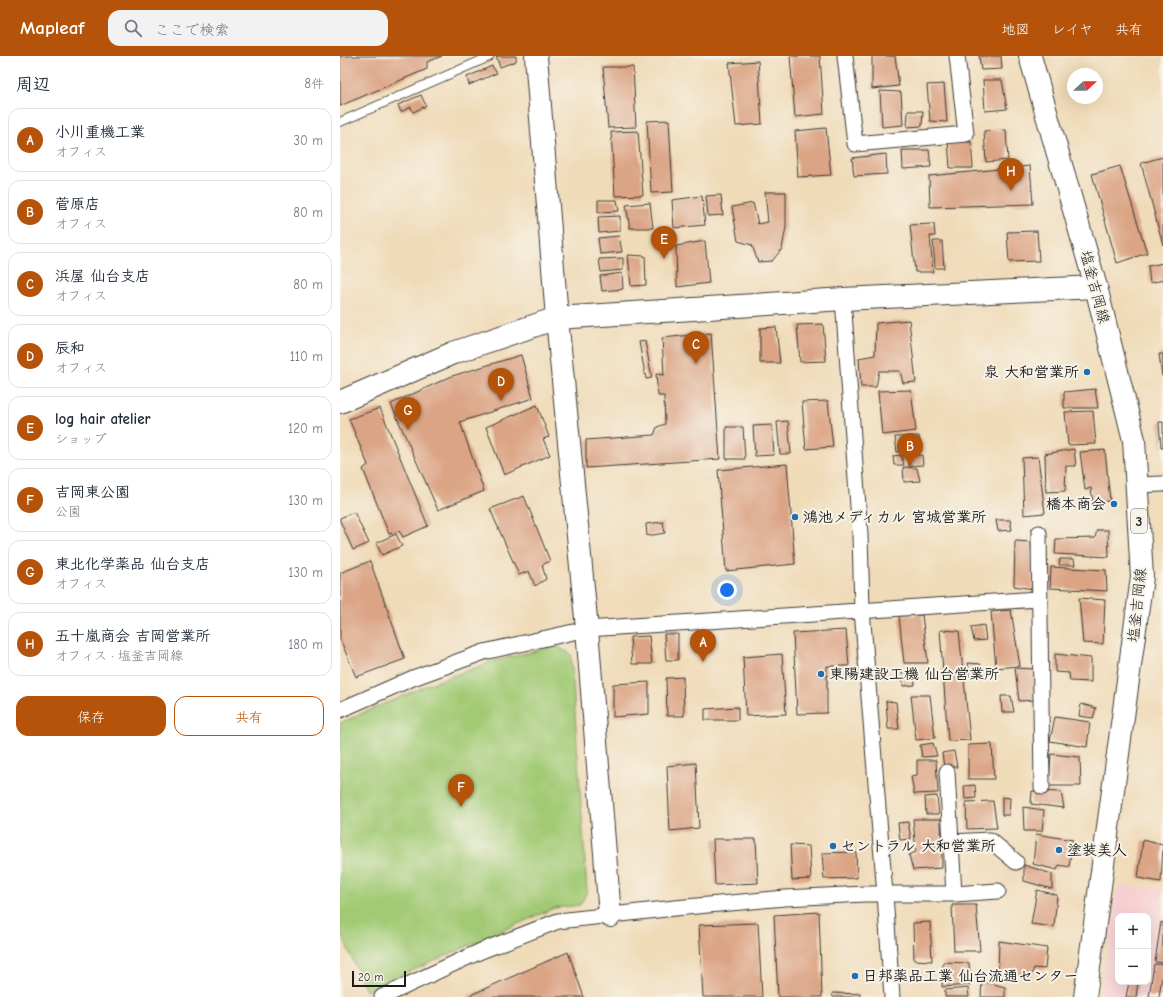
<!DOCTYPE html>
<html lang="ja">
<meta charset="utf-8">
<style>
body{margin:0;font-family:"Comic Neue","Klee One",sans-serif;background:#f2f2f3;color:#1f2937}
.controls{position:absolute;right:12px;bottom:12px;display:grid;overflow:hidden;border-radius:8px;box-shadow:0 4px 16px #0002}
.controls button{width:36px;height:36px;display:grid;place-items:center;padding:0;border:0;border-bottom:1px solid #e0e1e3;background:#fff;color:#1f2937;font:20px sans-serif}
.compass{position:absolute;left:727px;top:12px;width:36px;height:36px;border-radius:50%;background:#fff;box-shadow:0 4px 16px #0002;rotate:68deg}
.scale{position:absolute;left:12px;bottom:10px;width:54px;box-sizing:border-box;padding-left:4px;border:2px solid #1c1c1c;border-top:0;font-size:11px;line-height:14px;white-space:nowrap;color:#1c1c1c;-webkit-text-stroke:3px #f7f3e8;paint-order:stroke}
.you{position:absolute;left:387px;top:534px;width:14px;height:14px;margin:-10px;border:3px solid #fff;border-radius:50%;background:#1a73e8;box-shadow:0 0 0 6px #1a73e833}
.badge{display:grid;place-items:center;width:26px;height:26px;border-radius:50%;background:#b45309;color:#fff;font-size:13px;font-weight:700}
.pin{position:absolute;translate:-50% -33px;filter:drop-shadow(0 1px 2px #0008)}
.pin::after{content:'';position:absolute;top:21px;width:14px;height:12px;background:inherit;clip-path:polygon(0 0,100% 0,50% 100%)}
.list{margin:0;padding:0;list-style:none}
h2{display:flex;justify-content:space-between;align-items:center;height:52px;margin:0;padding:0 16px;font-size:17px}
h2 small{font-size:13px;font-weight:400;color:#747a83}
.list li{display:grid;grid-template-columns:26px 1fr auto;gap:12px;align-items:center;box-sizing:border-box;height:64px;margin:0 8px 8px;padding:0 8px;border:1px solid #e0e1e3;border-radius:12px}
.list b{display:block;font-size:15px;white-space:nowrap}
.list p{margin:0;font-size:13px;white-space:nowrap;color:#747a83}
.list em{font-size:13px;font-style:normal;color:#747a83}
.actions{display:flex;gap:8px;padding:12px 16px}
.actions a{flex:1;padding:9px 0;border:1px solid #b45309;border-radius:12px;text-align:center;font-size:14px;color:#b45309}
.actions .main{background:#b45309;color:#fff}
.icon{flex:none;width:22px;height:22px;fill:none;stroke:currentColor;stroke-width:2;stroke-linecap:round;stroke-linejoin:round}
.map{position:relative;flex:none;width:823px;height:941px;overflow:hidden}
header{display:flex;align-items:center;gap:24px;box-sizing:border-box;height:56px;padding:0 20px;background:#b45309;color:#fff}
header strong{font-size:19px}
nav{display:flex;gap:22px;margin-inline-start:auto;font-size:14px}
.search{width:280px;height:36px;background:#f2f2f3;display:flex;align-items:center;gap:10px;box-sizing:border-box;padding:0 14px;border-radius:12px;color:#747a83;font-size:15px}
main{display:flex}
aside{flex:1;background:#fff}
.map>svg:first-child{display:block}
.built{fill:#f7cfd3;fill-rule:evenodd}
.green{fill:#a2ca75;stroke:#5f7348}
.building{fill:#dba485}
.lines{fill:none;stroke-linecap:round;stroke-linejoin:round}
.lane-casing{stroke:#3c3934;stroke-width:10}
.street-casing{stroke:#3c3934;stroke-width:17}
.secondary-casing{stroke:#3c3934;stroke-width:24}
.primary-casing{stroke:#3c3934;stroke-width:24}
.lane{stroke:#fff;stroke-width:8}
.street{stroke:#fff;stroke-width:15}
.secondary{stroke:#fff;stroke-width:22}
.primary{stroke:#fff;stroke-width:22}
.poi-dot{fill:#1f6fb2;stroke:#f7f3e8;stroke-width:1.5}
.labels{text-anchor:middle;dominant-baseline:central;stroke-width:4;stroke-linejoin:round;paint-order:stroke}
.shield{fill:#f7f3e8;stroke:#5e5c59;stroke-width:1}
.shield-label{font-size:14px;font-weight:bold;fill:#1c1c1c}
.street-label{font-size:15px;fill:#1c1c1c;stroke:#f7f3e8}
.poi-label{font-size:15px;font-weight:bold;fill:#1c1c1c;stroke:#f7f3e8;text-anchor:start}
</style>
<header>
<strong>Mapleaf</strong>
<div class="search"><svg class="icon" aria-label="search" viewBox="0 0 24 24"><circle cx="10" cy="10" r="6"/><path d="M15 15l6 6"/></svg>ここで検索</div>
<nav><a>地図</a><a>レイヤ</a><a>共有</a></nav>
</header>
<main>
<aside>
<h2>周辺<small>8件</small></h2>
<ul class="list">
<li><span class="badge">A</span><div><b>小川重機工業</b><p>オフィス</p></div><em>30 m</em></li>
<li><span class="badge">B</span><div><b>菅原店</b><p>オフィス</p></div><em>80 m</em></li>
<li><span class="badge">C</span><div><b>浜屋 仙台支店</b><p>オフィス</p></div><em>80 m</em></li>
<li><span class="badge">D</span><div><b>辰和</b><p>オフィス</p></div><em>110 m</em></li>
<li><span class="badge">E</span><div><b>log hair atelier</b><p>ショップ</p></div><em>120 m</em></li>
<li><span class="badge">F</span><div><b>吉岡東公園</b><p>公園</p></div><em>130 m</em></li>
<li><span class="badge">G</span><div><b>東北化学薬品 仙台支店</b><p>オフィス</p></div><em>130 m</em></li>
<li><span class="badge">H</span><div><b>五十嵐商会 吉岡営業所</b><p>オフィス · 塩釜吉岡線</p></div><em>180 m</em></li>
</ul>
<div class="actions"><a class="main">保存</a><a>共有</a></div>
</aside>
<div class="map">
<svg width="823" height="941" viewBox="0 0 823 941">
<rect width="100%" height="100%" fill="#f7f3e8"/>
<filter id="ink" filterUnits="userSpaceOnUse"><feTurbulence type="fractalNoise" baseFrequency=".025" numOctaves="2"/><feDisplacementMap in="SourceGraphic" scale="8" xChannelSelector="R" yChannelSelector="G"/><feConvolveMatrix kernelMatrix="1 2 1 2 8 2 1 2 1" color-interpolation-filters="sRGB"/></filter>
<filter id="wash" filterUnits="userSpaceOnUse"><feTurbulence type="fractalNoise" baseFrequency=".012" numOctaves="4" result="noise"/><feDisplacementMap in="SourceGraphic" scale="16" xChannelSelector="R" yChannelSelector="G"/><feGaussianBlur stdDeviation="0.9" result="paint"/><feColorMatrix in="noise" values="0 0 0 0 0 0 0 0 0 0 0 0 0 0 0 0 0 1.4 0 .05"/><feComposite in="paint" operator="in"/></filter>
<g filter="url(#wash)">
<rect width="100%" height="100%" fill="#f0dbb9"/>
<path class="built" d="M778,829L823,834V941H760ZM778,860H808V926H778Z"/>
<path class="green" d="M216,590L231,598L247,836L240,849L214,852L26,935L0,874V667L90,628L154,605Z"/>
<g id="blocks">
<path class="building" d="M0,0H102L87,6V13L0,50Z
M156,0H176V5L160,11Z
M450,0H480L484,58L455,61Z
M532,0H555L559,30L532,33Z
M639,0H661L662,13L641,14Z
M418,5L422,68L396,70L389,7Z
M152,10L157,17L129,29L127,21Z
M263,11H293L296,71L268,72Z
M643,24H662L667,53L645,55Z
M604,28L607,66L590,65L587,29Z
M540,35L561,36L563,69L542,71Z
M81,39L86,50L73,56L71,51L61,56L58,49Z
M568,55H583L582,70L567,71Z
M329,64L333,136L311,137L307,65Z
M486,72L491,119L458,121L455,75Z
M666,74L668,104L646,106L644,75Z
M298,75L303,139L275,140L271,76Z
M608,85L631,86L633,112H610Z
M562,94H589L591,111L563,113Z
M546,98L547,118L514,120L512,102Z
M823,101V189L801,107Z
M690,110L693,148L590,151L589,120Z
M780,110L807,197L777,207L752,118Z
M425,136H446V171L442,193L432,205L418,206L412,189L398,185L392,151L413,147L418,168L428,166Z
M381,139L383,159L368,160L366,140Z
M362,140L365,169L334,172L332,144Z
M258,144H277L279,155L258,156Z
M310,147L313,172H290L286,149Z
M280,160V175L259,177L258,161Z
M594,168L595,180H590L593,216H575L570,169Z
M697,175L699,205L669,206L667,176Z
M279,180L282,196L260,198L258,182Z
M365,185L369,227L337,231L336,190Z
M593,185H602L604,212H595Z
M288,199L305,200L306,229L291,230Z
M283,202V214L261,216L259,203Z
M823,207V224L810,227L808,210Z
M282,217L283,233L262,235L260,220Z
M569,264L576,326L563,327L560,315H539L536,331H521L519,302L535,299L536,267Z
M483,268L486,305L460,306L457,269Z
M436,271L440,307H420V272Z
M371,277L380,403L246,412V384L314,379L317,371L325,368L324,340H318L316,318L324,319L322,282Z
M305,285L312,322L306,323L299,286Z
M819,298H823V320H822Z
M181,299L193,342L120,366L144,435L98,454L51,348L112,320Z
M755,333L758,352H724V336Z
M571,334L576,375L542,379L538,335Z
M488,345L493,391L466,393L462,346Z
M197,349L209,381L203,383L210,399L164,419L146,371Z
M40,352L88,470L63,481L59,475L49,478L23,413L28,409L9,363Z
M753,355L756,388L728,389L725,356Z
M448,365L451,398H440L437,366Z
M819,366H823V392H821Z
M432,369L434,399L415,400L413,370Z
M386,371H403L405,403H386Z
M579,380L581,395L557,396L555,381Z
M734,393L736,410H726L725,435L706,436L705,398Z
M765,394L770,445L753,446L751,432L745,434L740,396Z
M561,399L564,409H554L553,400Z
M568,399H582L583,409L569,410Z
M698,401L705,457L684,459L682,402Z
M447,408L455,508L386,515L378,414Z
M563,411L577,412L580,425L564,426Z
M184,440L210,505L202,509L206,523L195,530L189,515L179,519L150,453Z
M14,456L29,487L13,494L0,465V462Z
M656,464H670L672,474L658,475Z
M323,466L325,477L307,480L306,468Z
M757,474H768L769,501L715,498L716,483L755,482Z
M56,478L62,490L42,499L36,487Z
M675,485L691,486L693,533L674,530Z
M720,503H734L735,509H719Z
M30,505L65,603L16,621L0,583V517Z
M711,511L766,514L767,535L710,532Z
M739,542L765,544L763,588L743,587Z
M671,554L680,610L656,612L651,556Z
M582,559L588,607H564L559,560Z
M644,569L646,584L634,585L631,571Z
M506,574L509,610H487V657L457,658L453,577Z
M600,574L619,575L630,684L608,685Z
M324,578H338V604H326Z
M309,580L312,608H292L290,581Z
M442,598L446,658L406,660L403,601Z
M715,598L751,602V626L730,625L729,617L715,616Z
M628,607L640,608L641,620H629Z
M675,612L693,613L695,644L679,645Z
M562,614H573L575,629L563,630Z
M343,621L344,660H327L326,622Z
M309,626V658L273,661V628Z
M571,639H590L595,682L576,684Z
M661,640H671L674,656H662Z
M546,645L556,646L559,673H548Z
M741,648L756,652L753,662L739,660Z
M398,651V664H365V653Z
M715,661L750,666L747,691L710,685Z
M593,687L597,700L582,701L580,689Z
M652,688L654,723H628V689Z
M614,695L617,711H604L602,697Z
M711,698L740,701L741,730H709Z
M577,704H596L598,737L574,738L571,720L577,719Z
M356,707L359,772L330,775L327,710Z
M635,729L636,742L625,743L624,730Z
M692,735L721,736L724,752L691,748Z
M597,740L599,758H586L585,741Z
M662,741L670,742L669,759H662Z
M653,745L657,772L627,773L626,746Z
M683,751L704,754L702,775H684Z
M573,763H601L602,812L573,814L569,799L576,796Z
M568,766L571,783L560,784L558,767Z
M696,778L733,784L729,811L719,809L717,814L693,808Z
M373,783H416L418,827L375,829Z
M803,784L823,789L821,826L798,822Z
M450,789L469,790L471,823L452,824Z
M516,796L517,822L484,823L482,797Z
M684,809L712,818V833L684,825Z
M697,834L717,839L714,871L691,868Z
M612,849H636L640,895H614Z
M479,856L482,941H438L434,859Z
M590,866L592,905L574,904L573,867Z
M821,866L823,867V907L815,906Z
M418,867L422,941H363L359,869Z
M659,885L707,892L705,913L694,912L691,920L658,918Z
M228,896L244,941H126Z
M603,906L629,907L630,929L602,931Z
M814,908L823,909V914L819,941H809Z
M642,925L665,931V941H641Z
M789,926H798L796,941H786Z
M628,932L629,941H605V934Z
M492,937L520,938V941H493Z"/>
</g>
</g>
<g filter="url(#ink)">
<use href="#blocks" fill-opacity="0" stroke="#3c3934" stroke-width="1"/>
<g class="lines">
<g class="lane-casing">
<path id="lane" d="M0,66L149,1L148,0"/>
</g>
<g class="street-casing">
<path id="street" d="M505,0L515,88L626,78L617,0
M503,243L520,478L522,554L545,838L552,941
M797,429L823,428
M699,477L702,731
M0,654L73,622L144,596L247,573L699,543
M607,716L614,838
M611,786L650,784L676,806
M42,941L141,895L218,865L335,852L445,842L525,838H614L658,835"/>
</g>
<g class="secondary-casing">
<path id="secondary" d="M196,0L217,262L247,573L270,860
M0,346L113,297L217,262L503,243L756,231"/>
</g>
<g class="primary-casing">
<path id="primary" d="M690,0L756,231L794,384L802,521L745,941"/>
</g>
<use href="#lane" class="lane"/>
<use href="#street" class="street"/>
<use href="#secondary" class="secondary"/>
<use href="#primary" class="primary"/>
</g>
</g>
<g class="poi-dot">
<circle cx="747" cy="316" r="4"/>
<circle cx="774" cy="448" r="4"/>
<circle cx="455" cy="461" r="4"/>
<circle cx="481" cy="618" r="4"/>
<circle cx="493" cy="790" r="4"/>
<circle cx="719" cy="794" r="4"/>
<circle cx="515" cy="920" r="4"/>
</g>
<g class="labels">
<rect class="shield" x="791" y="453" width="16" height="24" rx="3"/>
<g class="shield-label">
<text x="799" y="465">3</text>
</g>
<g class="street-label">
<text transform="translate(755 231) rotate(75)">塩釜吉岡線</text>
<text transform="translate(797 549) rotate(-84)">塩釜吉岡線</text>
</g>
<g class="poi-label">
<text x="739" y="316" text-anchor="end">泉 大和営業所</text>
<text x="766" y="448" text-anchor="end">橋本商会</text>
<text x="463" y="461">鴻池メディカル 宮城営業所</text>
<text x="489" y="618">東陽建設工機 仙台営業所</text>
<text x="501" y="790">セントラル 大和営業所</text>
<text x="727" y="794">塗装美人</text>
<text x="523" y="920">日邦薬品工業 仙台流通センター</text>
</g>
</g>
</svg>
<div class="controls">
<button>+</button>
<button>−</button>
</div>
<svg class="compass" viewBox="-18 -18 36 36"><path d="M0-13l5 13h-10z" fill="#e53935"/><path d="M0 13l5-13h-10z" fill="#747a83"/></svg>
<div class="scale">20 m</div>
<div class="you"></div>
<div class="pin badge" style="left:363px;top:606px">A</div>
<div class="pin badge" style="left:570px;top:410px">B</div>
<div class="pin badge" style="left:356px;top:308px">C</div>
<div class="pin badge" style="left:161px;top:345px">D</div>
<div class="pin badge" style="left:324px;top:203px">E</div>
<div class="pin badge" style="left:121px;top:751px">F</div>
<div class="pin badge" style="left:68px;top:374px">G</div>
<div class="pin badge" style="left:671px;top:135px">H</div>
</div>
</main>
